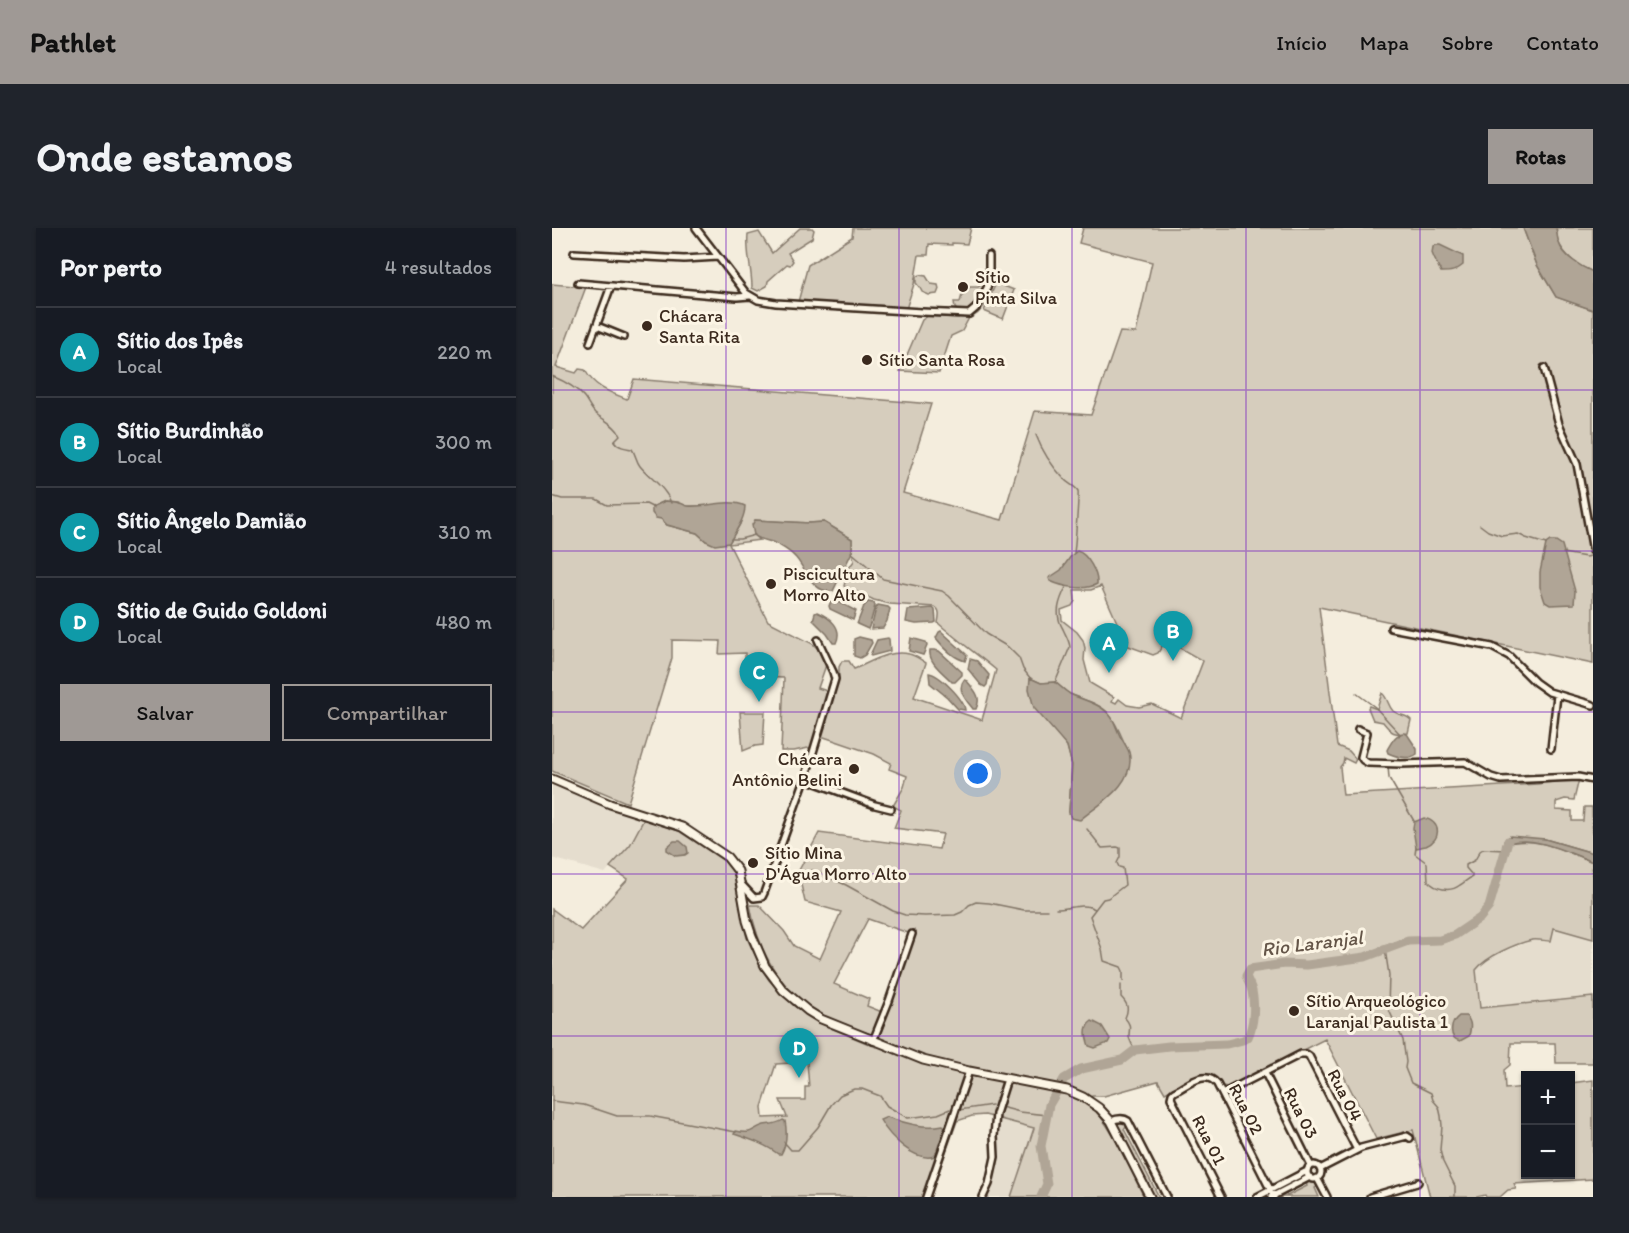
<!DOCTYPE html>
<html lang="pt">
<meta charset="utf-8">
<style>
body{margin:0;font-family:Itim,sans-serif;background:#20242c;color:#f1f3f6}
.controls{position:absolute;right:18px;bottom:18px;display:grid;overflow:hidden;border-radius:0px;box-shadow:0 2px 4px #0004}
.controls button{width:54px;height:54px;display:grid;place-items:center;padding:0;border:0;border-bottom:2px solid #363941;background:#171b24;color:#f1f3f6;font:30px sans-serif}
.you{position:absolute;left:426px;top:546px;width:21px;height:21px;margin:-15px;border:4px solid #fff;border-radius:50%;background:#1a73e8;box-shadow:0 0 0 9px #1a73e833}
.badge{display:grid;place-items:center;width:39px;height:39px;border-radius:50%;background:#9f9995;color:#fff;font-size:20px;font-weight:700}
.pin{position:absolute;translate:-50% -50px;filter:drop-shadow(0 2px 3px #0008)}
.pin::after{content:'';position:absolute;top:32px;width:21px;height:18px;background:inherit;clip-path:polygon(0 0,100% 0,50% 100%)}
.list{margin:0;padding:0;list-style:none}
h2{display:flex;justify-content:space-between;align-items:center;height:78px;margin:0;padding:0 24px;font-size:26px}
h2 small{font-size:20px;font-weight:400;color:#9ea1a6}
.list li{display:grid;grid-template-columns:39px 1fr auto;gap:18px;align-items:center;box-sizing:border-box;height:90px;padding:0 24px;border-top:2px solid #363941}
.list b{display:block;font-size:22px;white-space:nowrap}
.list p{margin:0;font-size:20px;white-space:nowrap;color:#9ea1a6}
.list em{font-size:20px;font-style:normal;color:#9ea1a6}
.actions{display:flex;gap:12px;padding:18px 24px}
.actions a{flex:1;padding:14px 0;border:2px solid #9f9995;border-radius:0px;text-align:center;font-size:21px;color:#9f9995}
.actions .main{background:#9f9995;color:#111}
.map{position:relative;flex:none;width:1041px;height:969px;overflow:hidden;border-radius:0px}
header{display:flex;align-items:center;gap:36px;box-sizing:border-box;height:84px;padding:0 30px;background:#9f9995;color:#111}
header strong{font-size:28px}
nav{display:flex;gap:33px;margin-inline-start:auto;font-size:21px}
.intro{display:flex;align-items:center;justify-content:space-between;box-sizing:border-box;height:144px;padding:0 36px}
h1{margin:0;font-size:42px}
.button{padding:15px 27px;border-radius:0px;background:#9f9995;color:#111;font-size:21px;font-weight:700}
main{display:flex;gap:36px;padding:0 36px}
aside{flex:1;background:#171b24;border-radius:0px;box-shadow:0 2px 4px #0004}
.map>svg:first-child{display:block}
.built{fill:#e5ddce}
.green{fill:#d6cdbd;stroke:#887c6e;stroke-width:1.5;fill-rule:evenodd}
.water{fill:#b0a596;stroke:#817466;stroke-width:1.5}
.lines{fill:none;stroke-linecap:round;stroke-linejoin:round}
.stream{stroke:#817466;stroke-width:1.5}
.river{stroke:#b0a596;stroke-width:9}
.street-casing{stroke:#3b2a1e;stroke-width:10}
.secondary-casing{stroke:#3b2a1e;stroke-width:11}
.street{stroke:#fcf5e5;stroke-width:5}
.secondary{stroke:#fcf5e5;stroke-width:7}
.grid{fill:none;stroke:#7b2cbf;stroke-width:1.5;stroke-opacity:0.55}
.poi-dot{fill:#3b2a1e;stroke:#fcf5e5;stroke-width:2}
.labels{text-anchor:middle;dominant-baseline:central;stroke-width:6;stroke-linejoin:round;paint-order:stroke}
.poi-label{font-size:18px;fill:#3b2a1e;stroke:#fcf5e5;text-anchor:start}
.street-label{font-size:18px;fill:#3b2a1e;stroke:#fcf5e5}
.water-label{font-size:20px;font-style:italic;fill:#645548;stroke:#fcf5e5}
</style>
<header>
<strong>Pathlet</strong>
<nav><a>Início</a><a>Mapa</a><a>Sobre</a><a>Contato</a></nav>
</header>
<div class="intro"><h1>Onde estamos</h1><a class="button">Rotas</a></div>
<main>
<aside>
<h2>Por perto<small>4 resultados</small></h2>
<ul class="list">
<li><span class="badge" style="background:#0f9aa8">A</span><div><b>Sítio dos Ipês</b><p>Local</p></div><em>220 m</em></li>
<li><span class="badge" style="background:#0f9aa8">B</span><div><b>Sítio Burdinhão</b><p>Local</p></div><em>300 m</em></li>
<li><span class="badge" style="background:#0f9aa8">C</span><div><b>Sítio Ângelo Damião</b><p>Local</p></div><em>310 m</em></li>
<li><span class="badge" style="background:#0f9aa8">D</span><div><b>Sítio de Guido Goldoni</b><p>Local</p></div><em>480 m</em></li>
</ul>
<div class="actions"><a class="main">Salvar</a><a>Compartilhar</a></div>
</aside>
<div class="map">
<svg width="1041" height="969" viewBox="0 0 1041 969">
<rect width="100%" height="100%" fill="#f4eddd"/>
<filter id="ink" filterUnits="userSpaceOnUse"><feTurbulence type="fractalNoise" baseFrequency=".0167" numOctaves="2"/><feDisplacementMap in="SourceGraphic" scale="12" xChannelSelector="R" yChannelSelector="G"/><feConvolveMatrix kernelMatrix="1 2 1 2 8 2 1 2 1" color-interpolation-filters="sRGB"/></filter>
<g filter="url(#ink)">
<path class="built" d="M0,556L56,580L92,591L78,617L53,645L0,630Z
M1002,700L1041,711V769L928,781L924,741L930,735L942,727L981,712L999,713Z
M446,889L482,900L459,969H434L442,947L445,930Z"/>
<path class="green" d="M248,0H260L262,2L260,10L236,25L241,33L238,37L235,36L216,53L215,58L206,63L200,60C200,42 194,24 196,7L207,4L220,25Z
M301,0H419L415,16L400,15V17L377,16L376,27H367L362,56L354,81L246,74L256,37L300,9Z
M531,0H971L985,37L1004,69L1041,82V436L767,379L785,518L797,523L804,531L802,535L792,530L791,535L788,539L791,567L985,556L1027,551L1022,572L1013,571L1004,574V582L1020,583V593H1031L1032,579H1040L1041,625L993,611L954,610L951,617C981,606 1013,623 1041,634L1039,640L1041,648V711L1002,700L999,713C993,713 986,711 980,712C963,716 935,728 924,742L928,780L1041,769V835H1004L1003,815H959L958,837L952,842L953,861L973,859L974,946H1018L1019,855L1041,852V951L962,956L964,961L956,962L948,969H934L933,967L925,969H878L861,902L824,911L773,811L676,859L670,858C666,853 662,847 656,846C647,844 621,861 613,865L606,853L552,868H540L536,875C560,896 577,940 592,969H459L482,900L433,887L420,888L405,893L378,969H0V681L29,702L76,651L58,639L78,617L92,591L127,603L177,636L183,648L188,680L195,710L209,740L217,752L242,778L272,797L324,819L362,707L316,691L282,756L317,771L315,778L330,784L322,804L319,806C307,802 295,799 284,794C234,771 207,730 198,677H207L232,703L242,718L268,731L289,684L253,674L246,644L267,605L387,621L391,606L342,600L349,582L341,578L352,559L355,548L337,541L339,535L322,526L269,508L287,449V439L290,433H297L302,441C319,434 339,421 357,426C363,427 369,432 374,435L362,469L430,492L444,442C425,426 405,412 386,395C387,389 389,382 383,379L338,376L322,372L292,358L296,341L302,333L300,324V311L272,294L257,295L203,292L202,307L208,312L177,316L216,393L261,416L266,421L274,437L266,460L278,464L261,519L242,523H229L232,450L204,449L205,438H199V431L193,430V425L167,426L168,413L120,412V430L76,575L0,543V56L34,59L4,139L24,145L27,141L33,142C42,159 57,164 75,171L82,151L379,176L351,265L450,292L483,183L539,187L568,104L584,105L600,34L527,15ZM113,273L126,274L135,278H151L188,296L177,315L154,313L145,305L115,297L100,279ZM549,358L567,399L573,401L571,416L601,427L606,425L614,412L651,433L629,490L600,476L587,479L575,477L567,471L564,475L560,473L562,469L538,455L532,432L533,420L531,412L525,404L510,392L509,382L520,378L523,373L522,362H539ZM478,450L489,455L503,454C508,458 513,463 518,466C529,471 549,476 556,485C565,495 570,510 576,523L517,584L520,537L515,518L503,502ZM255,834L257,859H253V872H228L235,889L211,890L210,879L224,836Z
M1004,0H1041V44C1029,39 1016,31 1009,19C1005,14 1005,6 1004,0Z
M367,47L374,48L379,56L386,57L387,61L385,66L377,67L370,64L368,60L364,55V49Z
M433,54L439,55C439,68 431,86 417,90L410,103L399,108L387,145L348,143L370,92L376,88L406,90V83L403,80L402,74H408L410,67L418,59H426Z
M444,55L462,62L451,91L432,83Z
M830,465C836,470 836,478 841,483C847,488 854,486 859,492L856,505C841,507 840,505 831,494L821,492L816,480L817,478L825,481Z
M188,484H213L211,517L203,518L191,523Z
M568,893L572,894L575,899L572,901L607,969H601L565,897Z
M761,953L766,958L763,960L767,969H728L733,965L735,968L755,958L754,954Z"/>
<path class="water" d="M971,0H1004C1005,5 1005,10 1007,15C1011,28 1029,39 1041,44V82L1004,69L985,37Z
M884,17H888L911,28V37C902,44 899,44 889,44L882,30L880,25L881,19Z
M113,273C118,274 123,273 127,275C133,276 130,277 136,278C154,280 176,270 193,278C193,291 183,304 177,315L163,317L154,313L145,305L115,297L109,291L104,290L100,285V279Z
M203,292L257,295L272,294L300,311V324L281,363C261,366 255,343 244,330C239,324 228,317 220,314C213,312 208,312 202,307L200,297Z
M998,313H1004L1010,317L1023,363L1022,376L998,377L993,374L988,359V344L994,316Z
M525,323C536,326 546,346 545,356C533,363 511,359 498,353L497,350L509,342L519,328Z
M283,372L304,383L301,392L278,381L277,378L279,373Z
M316,374L322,375L323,378L318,396L316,401L305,396L312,378Z
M326,377L336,379L338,381L335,393L331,400L319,401L324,380Z
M381,380L383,382L384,394L382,395L364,396L354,394L356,382Z
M265,384C279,390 291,400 284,415H281L275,406L261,392L263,385Z
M389,403L415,427L413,433C402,430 391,419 384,410L387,404Z
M307,409L319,412L320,415L313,427L308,430L302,428V411Z
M336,410L337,411L338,423L319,428L318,427L325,412Z
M359,410L374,414L375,418L371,427L357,423Z
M382,422L387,423L410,444V447L403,454H400C392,445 376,435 378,422Z
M418,431L425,433L437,447L435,457L433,459L429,457L416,441Z
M377,445C387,446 412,471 413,482L406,481L395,469L378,455Z
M478,450L489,455L503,454C508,458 513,463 518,466C528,471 542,474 551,481C562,488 563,498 568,508C571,513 575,519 577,524C585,555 547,576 528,592L519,590L517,584L520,537L515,518L482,480L477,461Z
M412,452L415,453C423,463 430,469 424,481H421C415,473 404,462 412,452Z
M852,505L855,506L865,521V526C857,532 845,529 836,525L835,522C839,515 843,506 852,505Z
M872,590C889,594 890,611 874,618C873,618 865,620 864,620L861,600L862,594Z
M958,608L993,611L1041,625V634C1017,625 983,607 957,615L953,622L952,613Z
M122,613H128L135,619L136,625L133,627L124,628L115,622V619Z
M907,788H914C920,794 919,800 917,808L908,813C896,810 898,795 907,788Z
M540,793L550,798L558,811L556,815L543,820L537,818C534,809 531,799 540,793Z
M335,889C353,895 372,901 391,897L393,899L383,928C363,935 337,908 328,892Z
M231,892L233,893C235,904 235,916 229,926H226C213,916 197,911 182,906L184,903C202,907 198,901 212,897C219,896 225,896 231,892Z"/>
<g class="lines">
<path class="stream" d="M0,148C12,153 24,159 32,169C36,174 38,180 43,185C51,192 64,197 68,207L62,213C66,219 73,220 80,221C84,227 84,233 88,238C98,250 114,260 119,275
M484,207C490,223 500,238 512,251C516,256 523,258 526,263C527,266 523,318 522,325
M0,268L10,271H44L55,277L94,276L102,280
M928,297L936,303L950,308L966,306L974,310L994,316
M179,311H188L203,307
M299,324L331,351L380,361L390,363L397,368L434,406L456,419L467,430L471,441L479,451
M1011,325L1034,329L1039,328
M503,455L518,419C517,412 514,408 511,401C502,386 507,373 514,359
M804,465L823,479L848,506L847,508
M836,538L837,550L862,593
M535,601L550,620L565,619L568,620V629L565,635L567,639L571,640L573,657L556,670L551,671L538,688L550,721L552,733L569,739L571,743V753
M864,619L863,626L875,635L876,653C883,661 898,665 908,657C913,654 914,652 920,649V647L914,640V637L923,632L928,623L931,621L953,622
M260,642L294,657L341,683L353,687L373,688L403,687L410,684L417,677L424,674L437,675L472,682H495
M504,681C517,681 531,674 543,681
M833,721L837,747L836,780L851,812L854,834L853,840L859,855L879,865L881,872L887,879L889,888L890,898L888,922L891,934L903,958V969
M569,757V769C576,776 577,781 573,790C580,798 577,800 577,808C577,812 581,818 583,822
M0,873L32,877L65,888H98L184,904
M449,879L468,884L495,887
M407,882L440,877
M232,914L239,922H246L266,899L279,877L288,867L302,861H310L328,868L335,878L356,890L386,886L398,881"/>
<path class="river" d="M489,969L495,956L489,918L497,877L512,851L529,841L570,832L583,822L617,818L675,816L691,812L696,809C702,796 703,777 700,763C699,758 696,754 694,748L698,741L732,736L755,737L813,729L856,713L888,712L903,707L928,690L937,679L956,613"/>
<g class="street-casing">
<path id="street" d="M144,0L194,65L206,72L224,75L370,84L417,86L424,80L435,60L437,54V28
M22,25L132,31L166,29
M26,55L185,69L198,68
M45,98L72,109
M38,115L59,58
M992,140L1007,196L1025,236L1041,323
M839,400L940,419L957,428L983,454L997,464L1041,477
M806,501L815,505L809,529L811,532L816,535L849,536L913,534L939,549L949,552L1026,549L1041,552
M999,521L1005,467
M253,551L323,577L339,581
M190,657L202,670L210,669L212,665L253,551L283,451L281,444L266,412
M321,813L337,773L360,706
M713,845L759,938
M670,866L749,826H754L757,828L805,922
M559,893C564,891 571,889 576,893L615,969
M755 944a7 7 0 1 1 14 0a7 7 0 1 1-14 0Z
M768,941L809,920L855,908L858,910
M765,950L775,969
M374,969L417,843
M431,969L437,956L443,929L442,908L444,886L455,851
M669,969L619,870L620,866L622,864C636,857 653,841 665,856L722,969
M705,969L755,943
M719,969L758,949
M818,969L865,955L866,954"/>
</g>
<g class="secondary-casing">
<path id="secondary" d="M0,551L58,576L130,599L175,629L186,643L195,693L200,708L213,738L231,762L256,783L269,791L371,832L417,843L515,862L531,869L547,880L559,893L598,969"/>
</g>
<use href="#street" class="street"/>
<use href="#secondary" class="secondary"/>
</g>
</g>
<path class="grid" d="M174,0V969M347,0V969M520,0V969M694,0V969M868,0V969M0,162H1041M0,323H1041M0,484H1041M0,646H1041M0,808H1041"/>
<g class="poi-dot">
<circle cx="411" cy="59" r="6"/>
<circle cx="95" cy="98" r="6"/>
<circle cx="315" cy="132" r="6"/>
<circle cx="219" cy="356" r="6"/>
<circle cx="302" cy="541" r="6"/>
<circle cx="201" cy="635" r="6"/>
<circle cx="742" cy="783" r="6"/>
</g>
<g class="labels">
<g class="poi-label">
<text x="423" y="49">Sítio<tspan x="423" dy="21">Pinta Silva</tspan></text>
<text x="107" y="88">Chácara<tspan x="107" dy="21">Santa Rita</tspan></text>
<text x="327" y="132">Sítio Santa Rosa</text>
<text x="231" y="346">Piscicultura<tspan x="231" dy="21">Morro Alto</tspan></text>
<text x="290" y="531" text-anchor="end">Chácara<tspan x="290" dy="21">Antônio Belini</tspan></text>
<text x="213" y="625">Sítio Mina<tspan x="213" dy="21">D'Água Morro Alto</tspan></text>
<text x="754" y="773">Sítio Arqueológico<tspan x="754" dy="21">Laranjal Paulista 1</tspan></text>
</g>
<g class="street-label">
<text transform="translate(793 867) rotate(63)">Rua 04</text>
<text transform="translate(694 881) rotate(63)">Rua 02</text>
<text transform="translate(749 885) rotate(63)">Rua 03</text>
<text transform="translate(657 912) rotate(63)">Rua 01</text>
</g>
<g class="water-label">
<text transform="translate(760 715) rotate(-7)">Rio Laranjal</text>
</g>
</g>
</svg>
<div class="controls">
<button>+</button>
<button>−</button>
</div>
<div class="you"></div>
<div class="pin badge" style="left:557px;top:445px;background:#0f9aa8">A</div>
<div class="pin badge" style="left:621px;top:433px;background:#0f9aa8">B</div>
<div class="pin badge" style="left:207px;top:474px;background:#0f9aa8">C</div>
<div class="pin badge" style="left:247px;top:850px;background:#0f9aa8">D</div>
</div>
</main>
